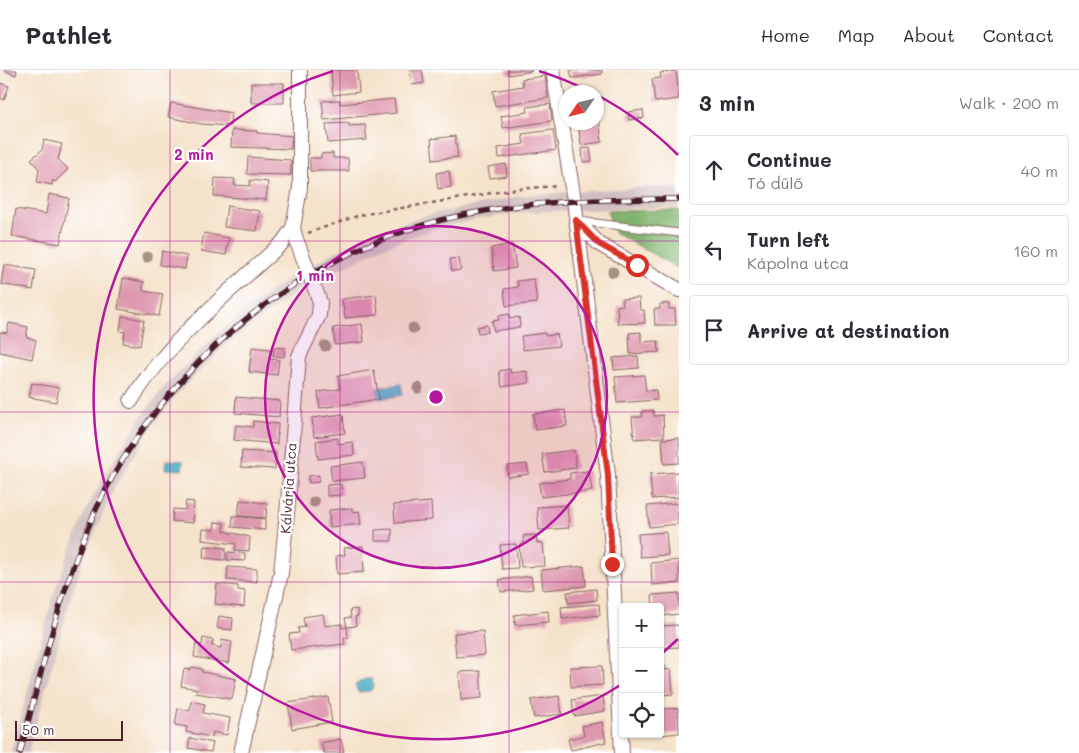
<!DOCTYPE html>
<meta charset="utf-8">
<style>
body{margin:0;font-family:Mali,sans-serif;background:#f2f2f3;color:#2b2b33}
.controls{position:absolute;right:15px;bottom:15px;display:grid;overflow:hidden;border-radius:5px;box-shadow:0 1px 4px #0004}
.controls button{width:45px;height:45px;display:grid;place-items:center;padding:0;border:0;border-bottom:1px solid #e1e1e2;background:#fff;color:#2b2b33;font:25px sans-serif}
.compass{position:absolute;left:559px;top:15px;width:45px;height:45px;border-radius:50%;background:#fff;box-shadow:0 1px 4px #0004;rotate:235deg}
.scale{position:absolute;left:15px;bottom:12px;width:108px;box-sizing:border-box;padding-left:5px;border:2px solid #4a1f2b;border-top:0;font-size:14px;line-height:18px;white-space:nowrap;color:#4a1f2b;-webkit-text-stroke:4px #fff;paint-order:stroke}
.stop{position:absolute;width:15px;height:15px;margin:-11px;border:4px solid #d93025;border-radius:50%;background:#fff}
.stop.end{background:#d93025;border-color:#fff;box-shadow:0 1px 5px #0008}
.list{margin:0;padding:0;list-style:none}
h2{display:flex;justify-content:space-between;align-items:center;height:65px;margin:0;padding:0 20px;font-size:21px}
h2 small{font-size:16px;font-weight:400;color:#7c7c81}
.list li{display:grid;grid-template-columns:32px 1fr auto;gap:15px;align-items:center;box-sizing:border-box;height:70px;margin:0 10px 10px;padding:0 10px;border:1px solid #e1e1e2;border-radius:5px}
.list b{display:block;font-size:19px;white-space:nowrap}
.list p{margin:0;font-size:16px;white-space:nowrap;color:#7c7c81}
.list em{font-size:16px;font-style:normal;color:#7c7c81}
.icon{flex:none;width:28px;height:28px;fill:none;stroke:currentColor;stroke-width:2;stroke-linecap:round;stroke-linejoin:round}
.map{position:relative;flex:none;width:679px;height:683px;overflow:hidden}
header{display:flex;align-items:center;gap:30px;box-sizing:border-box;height:70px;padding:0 25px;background:#fff;border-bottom:1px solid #e1e1e2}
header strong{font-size:24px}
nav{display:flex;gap:28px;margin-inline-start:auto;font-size:18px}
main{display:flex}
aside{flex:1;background:#fff}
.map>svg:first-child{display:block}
.industrial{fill:#d1bfbf}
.forest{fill:#7eb26d;stroke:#64684c}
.water{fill:#41a9c0;stroke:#466476}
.building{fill:#de98ae}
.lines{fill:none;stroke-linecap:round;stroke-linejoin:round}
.service-casing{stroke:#866363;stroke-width:9}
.minor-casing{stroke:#866363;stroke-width:16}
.path{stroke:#866363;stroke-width:2.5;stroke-dasharray:4 4;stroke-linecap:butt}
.service{stroke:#fff;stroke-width:7}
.minor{stroke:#fff;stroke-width:14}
.rail-casing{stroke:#4a1f2b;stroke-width:5.5}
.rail{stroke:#fff;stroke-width:4;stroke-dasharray:11;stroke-linecap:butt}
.minor-bridge-casing{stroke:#866363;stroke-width:16;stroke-linecap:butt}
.minor-bridge{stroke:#fff;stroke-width:14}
.tree{fill:#a59480}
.route{stroke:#d93025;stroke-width:6}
.grid{fill:none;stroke:#b5179e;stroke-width:1;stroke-opacity:0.55}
.ring{fill:none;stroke:#b5179e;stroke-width:2.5}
.labels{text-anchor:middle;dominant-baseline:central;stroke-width:4.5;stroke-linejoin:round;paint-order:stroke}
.street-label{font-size:14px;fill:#4a1f2b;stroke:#fff}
.centre{fill:#b5179e;stroke:#fff;stroke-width:2.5}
.ring-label{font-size:15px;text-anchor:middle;font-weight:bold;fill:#b5179e;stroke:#fff;stroke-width:4.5;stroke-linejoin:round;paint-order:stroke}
</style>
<header>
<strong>Pathlet</strong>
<nav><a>Home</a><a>Map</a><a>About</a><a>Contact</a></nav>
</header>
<main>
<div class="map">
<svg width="679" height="683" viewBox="0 0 679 683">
<rect width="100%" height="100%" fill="#fff"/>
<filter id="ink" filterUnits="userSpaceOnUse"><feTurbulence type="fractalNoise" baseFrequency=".02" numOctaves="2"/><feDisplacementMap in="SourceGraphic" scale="10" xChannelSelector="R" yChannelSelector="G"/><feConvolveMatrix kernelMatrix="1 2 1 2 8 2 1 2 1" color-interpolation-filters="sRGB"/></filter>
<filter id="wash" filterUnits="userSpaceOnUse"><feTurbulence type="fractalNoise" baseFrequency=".0096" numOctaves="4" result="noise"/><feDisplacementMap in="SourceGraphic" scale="20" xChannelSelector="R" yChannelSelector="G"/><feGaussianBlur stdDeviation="1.12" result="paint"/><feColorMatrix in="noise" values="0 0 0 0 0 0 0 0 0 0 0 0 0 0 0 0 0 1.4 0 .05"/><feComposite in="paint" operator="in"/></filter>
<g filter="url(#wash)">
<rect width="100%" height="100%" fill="#f5e2ca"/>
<path class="industrial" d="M647,117H679V137L527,142L478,149L428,161L381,178L300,219L227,274L176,325L153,355L114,418L85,485L71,526L28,683H11L55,519L86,440L100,413L141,347L164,317L216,265L245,240L292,206L331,184L375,163L423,146L526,125Z"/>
<path class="forest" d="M679,140V199L614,162L607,141Z"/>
<path class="water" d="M401,314L403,325L379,329L377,318Z
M166,390L183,391L182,400L165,399Z
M365,609H372L374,617L370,621L358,622L355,615Z"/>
<g id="blocks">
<path class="building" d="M3,0H17L16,5Z
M331,0H357L359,22L333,25Z
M410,0H422L424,13L412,15Z
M507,0H532V1L508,5Z
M570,0H602V4L572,8Z
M676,1L679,29L655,32L652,9L661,8L660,3Z
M545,6L548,28L495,36L493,21L523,16L522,9Z
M0,13L9,16L4,30L0,28Z
M251,13H284V33H251Z
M592,19L593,22H571V21Z
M394,29L396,43L324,50L322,31L340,30V34Z
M171,33L231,43L230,56L201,54L168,47Z
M550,34L552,51L503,58L501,46L528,42L527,37Z
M643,40L644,48L629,50L628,42Z
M599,48L602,72L581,75L578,52H596V49Z
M349,53V56L365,55L367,70L328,73L326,54Z
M232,60L257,61V63L292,66L291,79L231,77Z
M553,60L556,80L499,88L498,78L524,74L522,64Z
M455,66L458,87L433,90L431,69Z
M44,70L62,74L58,89L68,99L55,112L53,110L52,115L37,112L39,99L31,89L42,80Z
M590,78L592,91L583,92L582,79Z
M333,83V88H348L349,101H310V88H321V84Z
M248,87L291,90V105L247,104Z
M506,94L507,106L490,108L488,97Z
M449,101L451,117L438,119L436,103Z
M215,108L235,109L234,115L250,116V110L268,112L266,130L214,126Z
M49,124L69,128L60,174L12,166L16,139L46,144Z
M227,136L260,141L257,161L224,157Z
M204,163L229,168L226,185L201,181Z
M512,174L516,198L494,201L491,178Z
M162,181L187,186L185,199L160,195Z
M459,188L461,200L452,201L450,189Z
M4,195L36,200L33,220L1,214Z
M123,208L144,212L143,221L163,224L159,246L118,239Z
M534,209L537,233L506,236L504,219L518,217L517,211Z
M376,225L378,245L345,248L342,229Z
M639,228L640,240H644L645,253L618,254L617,236L623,235L622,229Z
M660,234H669V239H675L676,255H655L654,239H660Z
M509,244V249L519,247L520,257L494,261L492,251L499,250L498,246Z
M122,246L144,250L140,276L123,273L125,262L120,261Z
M9,253L28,257L26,267L36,270L32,289L0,282V262L7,263Z
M362,254L364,272L335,275L333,258Z
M487,255L488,262L478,263L477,257Z
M641,262V272L658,271L659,282L630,284L629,263Z
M545,263L546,266L557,264L559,276L523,280L521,266Z
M252,277L270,279L269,289L279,290L277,305L249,302Z
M274,277L285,278L284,287L273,286Z
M638,286L639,298L614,300L613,288Z
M510,299L511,303L527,301L529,313L502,317L499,301Z
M374,300L379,329L320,338L318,322L340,319L338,306Z
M644,305L646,321L656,320L657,330L617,333L615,307Z
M32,313L59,318L56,332L29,327Z
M236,327L280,331L279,347L235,343Z
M565,340L567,356L535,360L533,344Z
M653,340L654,346L663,345L664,367L634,369L632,347H642V341Z
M343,344L345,363L314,367L312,348Z
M253,351L278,354L277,374L234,370L236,355L253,357Z
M338,368V374L353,372L354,385L318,389L316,371Z
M679,368V393L664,394L662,369Z
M574,380L576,398L545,402L542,384Z
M242,381L276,383L275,399L241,397Z
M363,392L365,408L332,411L330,396Z
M527,394L529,404L508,407L507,396Z
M589,401L592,421L541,427L539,413L570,409V403Z
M678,402L679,427L652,429L650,404Z
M319,405V412L309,413L308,406Z
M341,414L342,425L327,426V415Z
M240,430L267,433L266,448L238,446Z
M186,431L194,432L193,453L172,451L173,439L185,440Z
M431,432L432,450L395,453L394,435Z
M677,433L679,454L649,457L647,436Z
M567,435L569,458L539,460L537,437Z
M352,438V442L359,441L361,454L330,457L329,440Z
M233,446L265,449V460L232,457Z
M215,452L224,453V461L250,467L249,481L235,480L236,474L202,470L203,459L214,460Z
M392,459V471H375V460Z
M666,462L668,485L640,487L638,464Z
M536,465L537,473H543L545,496L521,497L519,475L524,474L523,466Z
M516,474L518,498L502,499L500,475Z
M204,476L226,478L225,490L203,488Z
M363,476L364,502L337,504L336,486L345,485L344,478Z
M228,482L245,483V491L227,490Z
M679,490V513L652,515L651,493Z
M584,496L586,516L543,520L541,500Z
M228,497L257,499V512L227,510Z
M531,506L533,519L501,522L499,510Z
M217,514L238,516V520L245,521L244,537L215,534Z
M596,519L597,530L568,533L567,522Z
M679,523V544L660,546V537H653L652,525Z
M599,534L600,545L562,549L561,537Z
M357,539L358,546L355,547L356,556L347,557L345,548L351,547L350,540Z
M548,541L549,552L515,555L514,545Z
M323,544L325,556L342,554V558L347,557L348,568H344L345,574L291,580L289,564L299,563L298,558L305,557L303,547Z
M219,546L233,548L232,560L217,558Z
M679,555V577L660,578V556Z
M483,561L485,585L456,587L454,563Z
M203,568L213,570L212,576L221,578L222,570L232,572L229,593L194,587L196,574L202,575Z
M602,596L603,615L571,617L570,597Z
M660,596H665V600L671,599L673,624L660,625Z
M191,597L202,599V602L236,609L232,629L196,623L197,619L181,616L184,599L191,600Z
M480,601L482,628L461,630L459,602Z
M559,626L562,644L534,648L531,630Z
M603,626L605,641L574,646L572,630Z
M328,627L332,652L292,659L288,633Z
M191,631L205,634L203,643L230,648L227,665L213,662L212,667L186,662L187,657L175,655L178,638L190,641Z
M678,638L679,663L660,665V639Z
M602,652L606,672L571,680L568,669L584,666L582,656Z
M190,668L213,673L211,682L188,678Z
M341,669L344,683H324L321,673Z"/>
</g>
</g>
<g filter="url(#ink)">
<use href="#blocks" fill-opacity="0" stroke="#866363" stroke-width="1"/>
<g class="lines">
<g class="service-casing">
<path id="service" d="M579,151L679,163"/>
</g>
<g class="minor-casing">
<path id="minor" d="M553,0L574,130L608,405L622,683
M576,150L599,174L679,220
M295,166L293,158L300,118V0
M131,331C168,270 231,221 283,172L293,158
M241,683L281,503L288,433L299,286L319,245L320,232"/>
</g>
<path class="path" d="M308,163L360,145L516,119L557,116"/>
<use href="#service" class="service"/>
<use href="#minor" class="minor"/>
<g class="rail-casing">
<path id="rail" d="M20,683C41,603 60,520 94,444C162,294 305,176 468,144C538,130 608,129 679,129"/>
</g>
<use href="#rail" class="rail"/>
<g class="minor-bridge-casing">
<path id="minor-bridge" d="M296,169L320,232"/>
</g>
<use href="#minor-bridge" class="minor-bridge"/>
</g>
<g class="tree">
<circle cx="147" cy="187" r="5.5"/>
<circle cx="613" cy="202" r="5.5"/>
<circle cx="413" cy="258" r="5.5"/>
<circle cx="325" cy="276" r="5.5"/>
<circle cx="418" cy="318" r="5.5"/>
<circle cx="314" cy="432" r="5.5"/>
</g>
</g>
<g class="lines" filter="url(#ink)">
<path class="route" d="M612,494L608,405L576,150L599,174L637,195"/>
</g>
<path class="grid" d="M170,0V683M340,0V683M509,0V683M0,171H679M0,342H679M0,512H679"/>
<circle cx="436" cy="327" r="171" fill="#b5179e" fill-opacity=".12"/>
<g class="ring">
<circle cx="436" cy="327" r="171"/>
<path d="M678 569A342 342 0 0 1 660 585M622 614A342 342 0 1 1 333 1M539 1A342 342 0 0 1 591 22M597 25A342 342 0 0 1 678 85"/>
</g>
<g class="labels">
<g class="street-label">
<text transform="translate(288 418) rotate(-86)">Kálvária utca</text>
</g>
</g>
<circle cx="436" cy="327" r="8" class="centre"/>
<g class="ring-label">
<text x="194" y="90">2 min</text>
<text x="315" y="211">1 min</text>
</g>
</svg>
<div class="controls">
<button>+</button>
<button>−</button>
<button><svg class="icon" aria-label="locate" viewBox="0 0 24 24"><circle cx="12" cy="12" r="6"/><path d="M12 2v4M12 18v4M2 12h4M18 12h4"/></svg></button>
</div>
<svg class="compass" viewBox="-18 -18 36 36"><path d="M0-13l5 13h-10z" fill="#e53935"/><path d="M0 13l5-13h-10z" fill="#7c7c81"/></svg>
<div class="scale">50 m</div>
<div class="stop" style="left:637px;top:195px"></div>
<div class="stop end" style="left:612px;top:494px"></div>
</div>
<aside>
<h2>3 min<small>Walk · 200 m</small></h2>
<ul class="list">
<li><svg class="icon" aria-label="ahead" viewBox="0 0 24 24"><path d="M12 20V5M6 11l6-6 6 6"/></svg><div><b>Continue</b><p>Tó dűlő</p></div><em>40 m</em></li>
<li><svg class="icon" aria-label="left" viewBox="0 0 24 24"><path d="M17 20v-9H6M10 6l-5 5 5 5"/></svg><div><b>Turn left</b><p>Kápolna utca</p></div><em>160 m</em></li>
<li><svg class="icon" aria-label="arrive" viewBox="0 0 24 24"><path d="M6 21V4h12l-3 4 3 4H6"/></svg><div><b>Arrive at destination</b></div></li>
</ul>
</aside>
</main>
